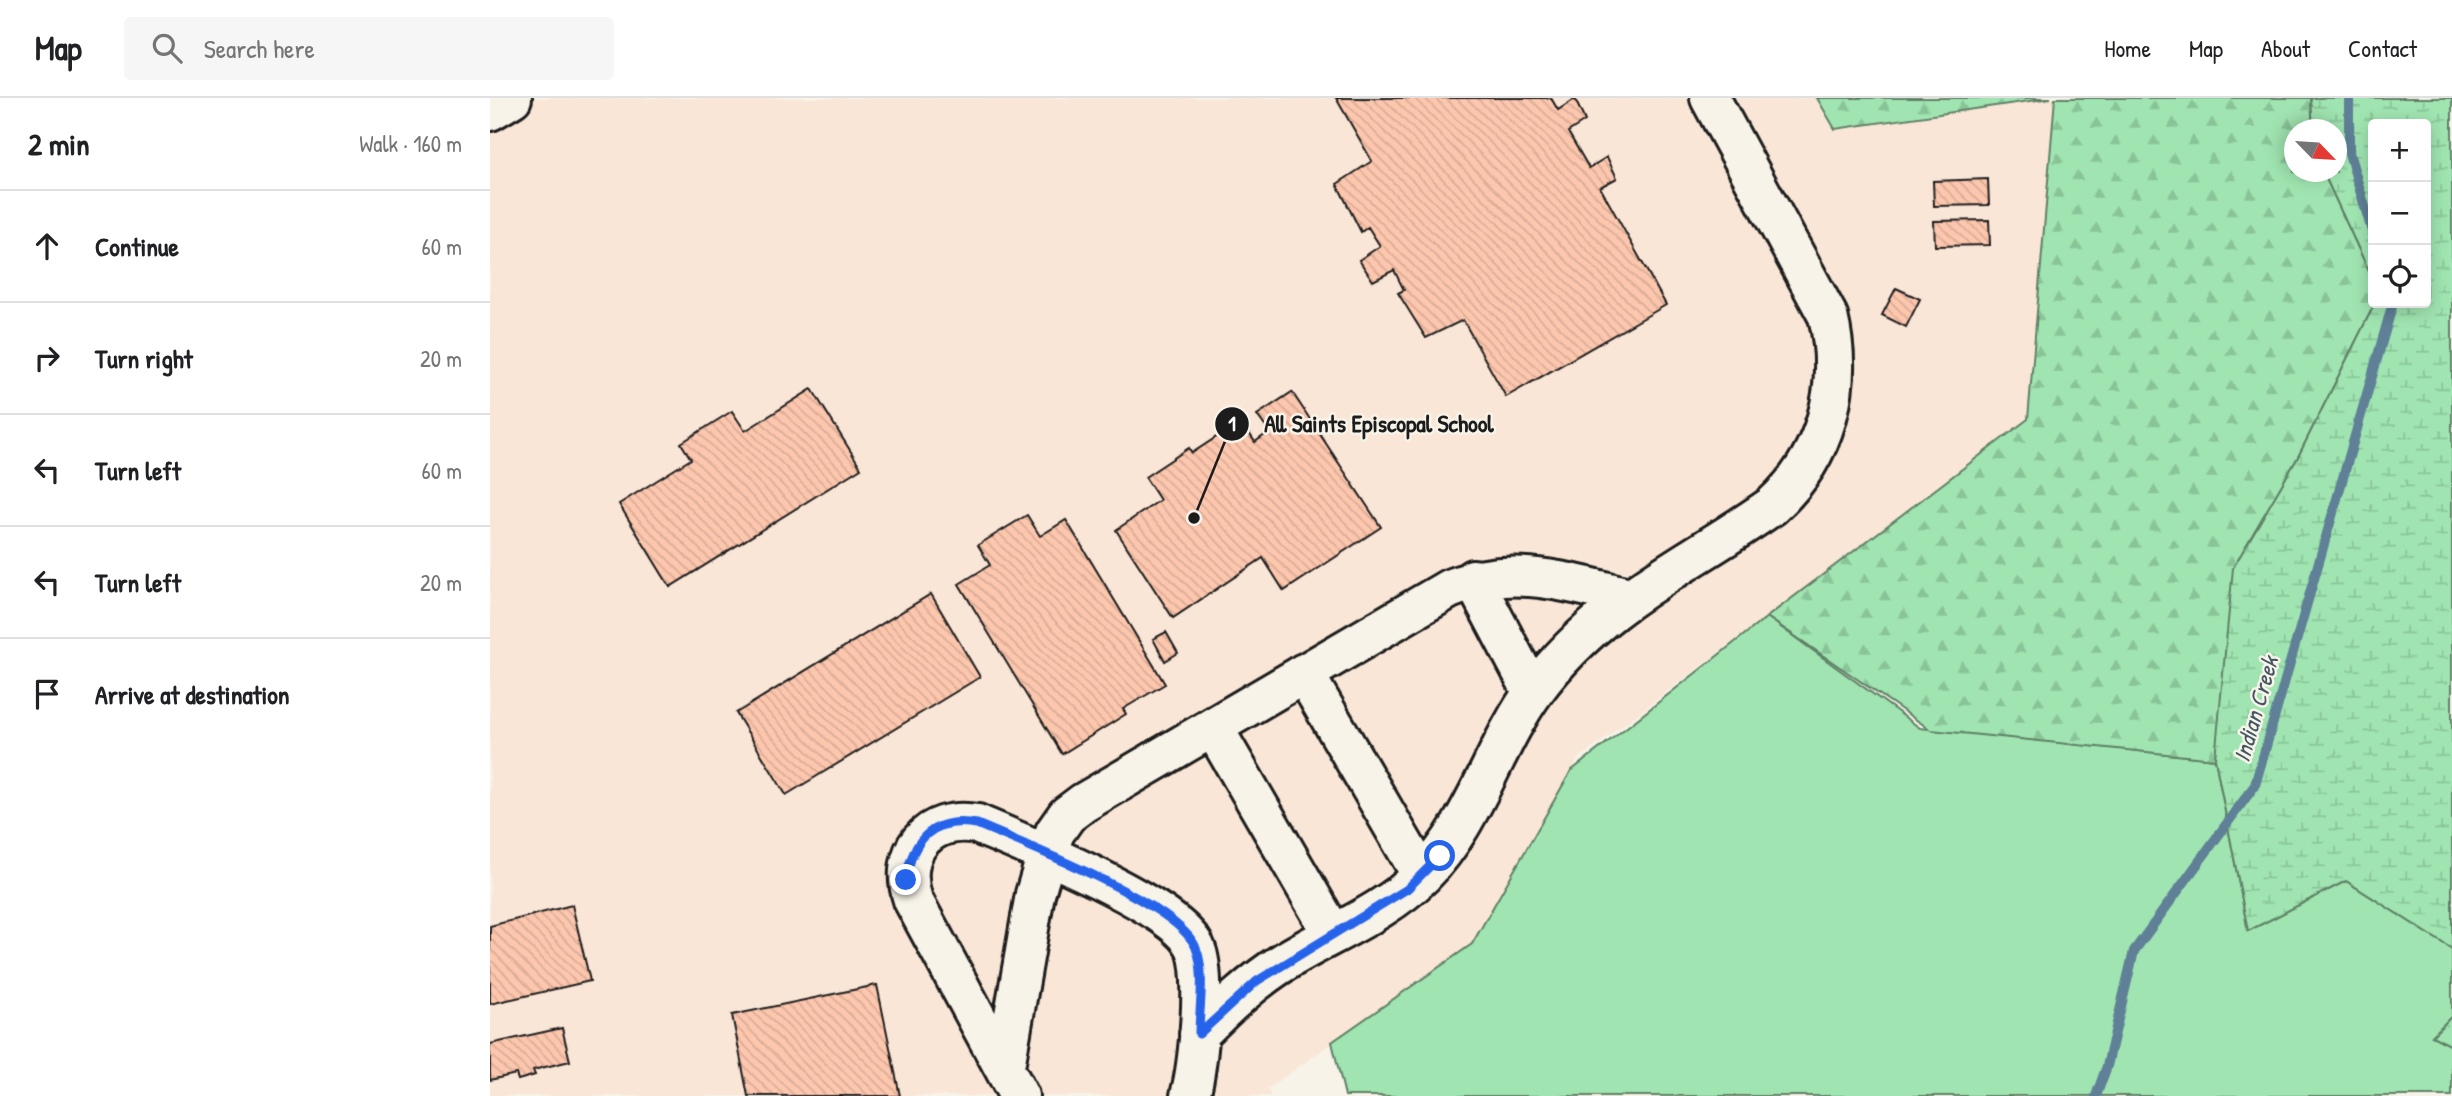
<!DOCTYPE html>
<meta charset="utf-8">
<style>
body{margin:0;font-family:"Patrick Hand",sans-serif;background:#f6f6f6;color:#202124}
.controls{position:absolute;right:21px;top:21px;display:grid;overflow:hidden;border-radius:7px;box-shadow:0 4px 18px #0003}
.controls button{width:63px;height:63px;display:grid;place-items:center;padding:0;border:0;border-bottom:2px solid #e0e0e0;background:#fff;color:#202124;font:35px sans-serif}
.compass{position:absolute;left:1794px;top:21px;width:63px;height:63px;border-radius:50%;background:#fff;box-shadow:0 4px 18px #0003;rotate:115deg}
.stop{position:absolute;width:21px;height:21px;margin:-16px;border:5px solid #2563eb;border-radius:50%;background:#fff}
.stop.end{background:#2563eb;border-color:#fff;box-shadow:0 2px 7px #0008}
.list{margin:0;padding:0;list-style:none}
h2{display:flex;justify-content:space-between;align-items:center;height:91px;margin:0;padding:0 28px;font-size:30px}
h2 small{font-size:23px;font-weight:400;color:#757577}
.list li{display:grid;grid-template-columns:46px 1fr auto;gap:21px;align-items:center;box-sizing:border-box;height:112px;padding:0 28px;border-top:2px solid #e0e0e0}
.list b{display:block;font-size:26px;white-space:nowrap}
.list em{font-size:23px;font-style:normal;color:#757577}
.icon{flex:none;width:38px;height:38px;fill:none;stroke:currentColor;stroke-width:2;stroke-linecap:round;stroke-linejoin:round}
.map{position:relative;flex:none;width:1962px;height:998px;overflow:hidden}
header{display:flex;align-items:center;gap:42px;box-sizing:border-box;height:98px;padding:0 35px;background:#fff;border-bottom:2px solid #e0e0e0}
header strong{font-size:33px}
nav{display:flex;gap:38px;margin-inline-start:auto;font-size:24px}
.search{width:490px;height:63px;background:#f6f6f6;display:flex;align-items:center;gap:18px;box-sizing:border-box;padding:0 24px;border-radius:7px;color:#757577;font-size:26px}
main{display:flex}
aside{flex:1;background:#fff}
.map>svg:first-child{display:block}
.built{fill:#f9e6d7}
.grass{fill:#a0e5b1;stroke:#5e8066;stroke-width:2}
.forest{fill:url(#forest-firs);stroke:#5e8066;stroke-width:2}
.wetland{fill:url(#wetland-marsh);stroke:#5e8066;stroke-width:2}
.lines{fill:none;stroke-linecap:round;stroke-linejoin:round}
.stream{stroke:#5e8097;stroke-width:10}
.building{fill:url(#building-back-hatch);stroke:#1c1c1c;stroke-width:2}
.minor-casing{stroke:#1c1c1c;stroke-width:44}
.minor{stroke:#f7f3e8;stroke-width:38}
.route{stroke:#2563eb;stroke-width:9}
.labels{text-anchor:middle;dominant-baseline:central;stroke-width:5;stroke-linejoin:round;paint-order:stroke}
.water-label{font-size:24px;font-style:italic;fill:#425664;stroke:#f7f3e8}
.leader{fill:none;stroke:#1c1c1c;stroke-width:2.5}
.callout-dot{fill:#1c1c1c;stroke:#f7f3e8;stroke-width:2.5}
.mark-label{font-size:21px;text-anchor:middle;font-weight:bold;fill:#fff}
.callout-label{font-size:24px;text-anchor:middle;font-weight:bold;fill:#1c1c1c;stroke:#f7f3e8;stroke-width:5;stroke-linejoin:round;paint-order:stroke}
</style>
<header>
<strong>Map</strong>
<div class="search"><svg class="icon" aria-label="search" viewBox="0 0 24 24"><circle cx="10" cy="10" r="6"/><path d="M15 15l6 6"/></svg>Search here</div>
<nav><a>Home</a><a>Map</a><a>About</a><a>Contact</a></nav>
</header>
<main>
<aside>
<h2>2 min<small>Walk · 160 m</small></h2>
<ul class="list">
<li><svg class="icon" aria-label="ahead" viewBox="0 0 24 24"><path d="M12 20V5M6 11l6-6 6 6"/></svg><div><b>Continue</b></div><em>60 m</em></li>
<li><svg class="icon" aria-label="right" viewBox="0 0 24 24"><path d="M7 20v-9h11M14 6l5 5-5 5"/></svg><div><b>Turn right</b></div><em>20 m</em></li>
<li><svg class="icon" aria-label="left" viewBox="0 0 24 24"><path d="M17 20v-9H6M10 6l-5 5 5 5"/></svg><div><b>Turn left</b></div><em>60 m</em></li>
<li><svg class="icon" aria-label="left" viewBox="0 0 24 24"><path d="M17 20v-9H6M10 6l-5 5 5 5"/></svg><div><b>Turn left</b></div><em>20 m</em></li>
<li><svg class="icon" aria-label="arrive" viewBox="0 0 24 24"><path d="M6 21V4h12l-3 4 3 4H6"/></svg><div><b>Arrive at destination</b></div></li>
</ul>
</aside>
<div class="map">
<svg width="1962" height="998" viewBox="0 0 1962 998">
<defs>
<pattern id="forest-firs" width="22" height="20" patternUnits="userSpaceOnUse" patternTransform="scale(1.75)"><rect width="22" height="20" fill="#a0e5b1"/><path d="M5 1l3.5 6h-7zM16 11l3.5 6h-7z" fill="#89c498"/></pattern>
<pattern id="wetland-marsh" width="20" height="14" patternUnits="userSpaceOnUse" patternTransform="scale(1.75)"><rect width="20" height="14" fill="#a0e5b1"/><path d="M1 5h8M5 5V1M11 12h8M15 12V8" fill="none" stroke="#89c498"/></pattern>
<pattern id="building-back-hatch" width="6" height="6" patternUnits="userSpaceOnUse" patternTransform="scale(1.75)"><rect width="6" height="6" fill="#fdc7ae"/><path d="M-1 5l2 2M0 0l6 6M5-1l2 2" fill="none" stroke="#d8aa95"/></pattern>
</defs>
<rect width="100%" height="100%" fill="#f7f3e8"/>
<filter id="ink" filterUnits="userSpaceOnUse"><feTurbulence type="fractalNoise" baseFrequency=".0143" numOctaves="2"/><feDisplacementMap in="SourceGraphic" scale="14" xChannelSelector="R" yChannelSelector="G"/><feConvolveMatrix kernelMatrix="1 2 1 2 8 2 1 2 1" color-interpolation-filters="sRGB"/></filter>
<g filter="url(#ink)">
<path class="built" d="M0,0H1327L1345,31L1565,0L1539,321L1088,661L982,846L777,991L781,998H0Z"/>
<path class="grass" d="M1277,519L1430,630L1725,661L1758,833L1856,783L1962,851V918L1942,938L1962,948V998H855L842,944L982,846L1081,673Z"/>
<path class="forest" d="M1327,0H1561L1345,31Z
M1565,0H1821L1823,31L1804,32V74H1833L1883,182L1885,205L1808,359L1749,460L1725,661L1441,632L1277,519L1538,321Z"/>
<path class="wetland" d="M1821,0H1962V851L1856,783L1758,833L1725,661L1743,470L1808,359L1885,205H1936V26H1883V182L1833,74H1846V32L1823,31Z
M1962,918V948L1942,938Z"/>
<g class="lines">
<path class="stream" d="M1859,0V55L1883,136
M1606,998L1617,968L1644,853L1765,687L1903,205"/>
</g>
<path class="building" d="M846,0H1061L1068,12L1085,1L1095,23L1078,34L1099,70L1117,59L1127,80L1110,89L1176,207L1016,299L973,222L936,240L908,195L914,192L904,172L883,183L869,162L890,148L878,129L871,134L847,86L882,63Z
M1498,81L1499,107L1444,108L1443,83Z
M1499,122L1500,147L1445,148L1444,123Z
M1406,190L1430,201L1416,229L1392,217Z
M322,291L371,370L180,489L129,406L201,361L191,345L242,313L255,333Z
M802,294L891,429L794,493L773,460L683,520L626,432L670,402L655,379L699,350L702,355L751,323L765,344L779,334L767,317Z
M537,417L550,438L576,422L675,586L633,611L636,616L572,656L469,486L500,467L488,447Z
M441,496L490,579L296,697L246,615Z
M676,534L688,555L675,563L663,541Z
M82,807L100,883L0,906V828Z
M387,887L410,998H258L242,917Z
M72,930L80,963L43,972L45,977L28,982L26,976L0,982V946Z"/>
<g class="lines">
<g class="minor-casing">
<path id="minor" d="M0,13L22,0
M983,481L1043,595
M814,575L932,778
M723,629L843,836
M709,936C735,910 762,884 794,864C839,836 895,815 933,777C984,726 1003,650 1045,592C1112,502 1194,470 1282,408C1336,359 1355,288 1338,218L1220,0
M515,969L545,796L557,756L565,734L577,717L593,705L959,491C1022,466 1076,484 1139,499
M529,998L423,802C407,755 438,717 487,726C533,746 686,807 705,849C718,876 708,968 700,998"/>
</g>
<use href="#minor" class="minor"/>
</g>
</g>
<g class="lines" filter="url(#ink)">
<path class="route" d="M416,782C422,741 444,718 487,726C533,746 689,806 706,850C716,874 709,910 709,936L767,883L917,791L950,758"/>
</g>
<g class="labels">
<g class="water-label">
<text transform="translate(1765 611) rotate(-74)">Indian Creek</text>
</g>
</g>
<path class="leader" d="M704 420L742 326"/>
<g class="callout-dot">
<circle cx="704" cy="420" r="7"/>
<circle cx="742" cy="326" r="18"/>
</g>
<g class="mark-label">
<text x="742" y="333">1</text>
</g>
<g class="callout-label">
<text x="889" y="334">All Saints Episcopal School</text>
</g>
</svg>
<div class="controls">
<button>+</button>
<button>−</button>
<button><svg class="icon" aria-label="locate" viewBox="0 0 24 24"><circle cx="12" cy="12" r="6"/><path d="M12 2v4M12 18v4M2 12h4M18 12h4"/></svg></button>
</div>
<svg class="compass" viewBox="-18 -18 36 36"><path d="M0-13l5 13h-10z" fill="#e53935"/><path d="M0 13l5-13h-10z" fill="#757577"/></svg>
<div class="stop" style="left:950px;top:758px"></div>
<div class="stop end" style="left:416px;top:782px"></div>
</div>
</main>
